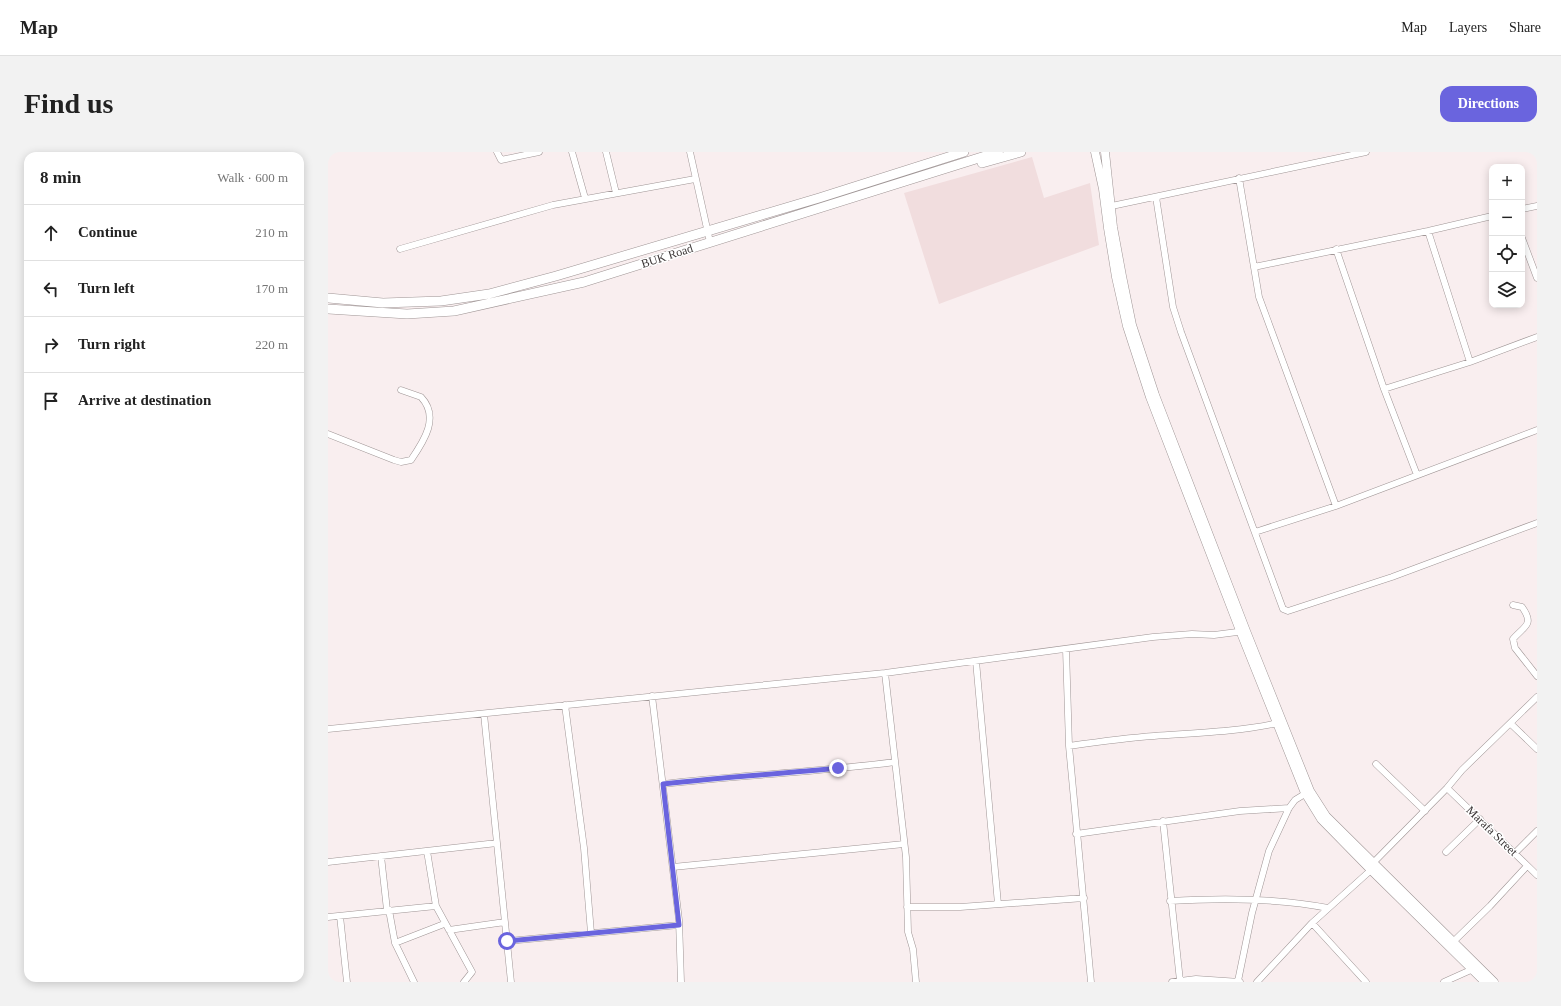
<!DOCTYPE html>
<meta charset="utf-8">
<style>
body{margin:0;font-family:"Times New Roman",serif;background:#f2f2f2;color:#222}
.controls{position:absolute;right:12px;top:12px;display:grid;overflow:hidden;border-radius:8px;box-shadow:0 2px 10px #0003}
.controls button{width:36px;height:36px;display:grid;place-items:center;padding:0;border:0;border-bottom:1px solid #e0e0e0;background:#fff;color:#222;font:20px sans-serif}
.stop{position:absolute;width:12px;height:12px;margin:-9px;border:3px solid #6a64de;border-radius:50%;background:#fff}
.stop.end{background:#6a64de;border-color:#fff;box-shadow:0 1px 4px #0008}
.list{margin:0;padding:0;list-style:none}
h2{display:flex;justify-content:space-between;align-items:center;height:52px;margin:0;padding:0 16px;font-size:17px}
h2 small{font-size:13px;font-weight:400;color:#767676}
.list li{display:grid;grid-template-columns:26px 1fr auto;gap:12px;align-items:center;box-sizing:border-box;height:56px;padding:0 16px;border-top:1px solid #e0e0e0}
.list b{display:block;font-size:15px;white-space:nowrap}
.list em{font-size:13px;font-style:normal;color:#767676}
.icon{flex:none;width:22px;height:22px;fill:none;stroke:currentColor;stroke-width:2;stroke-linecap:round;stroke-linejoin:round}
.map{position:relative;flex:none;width:1209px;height:830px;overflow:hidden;border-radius:12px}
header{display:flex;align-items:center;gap:24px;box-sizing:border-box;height:56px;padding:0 20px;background:#fff;border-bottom:1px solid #e0e0e0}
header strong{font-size:19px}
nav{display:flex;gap:22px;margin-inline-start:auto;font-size:14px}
.intro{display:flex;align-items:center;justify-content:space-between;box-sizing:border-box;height:96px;padding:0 24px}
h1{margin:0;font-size:28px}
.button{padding:10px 18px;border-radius:12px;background:#6a64de;color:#fff;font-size:14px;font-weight:700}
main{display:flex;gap:24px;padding:0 24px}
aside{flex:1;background:#fff;border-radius:12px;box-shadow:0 2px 10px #0003}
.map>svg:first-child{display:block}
.built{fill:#f1ddde}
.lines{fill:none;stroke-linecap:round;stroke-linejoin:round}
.minor-casing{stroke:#9f9595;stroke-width:7}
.secondary-casing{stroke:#9f9595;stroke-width:9}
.primary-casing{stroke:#9f9595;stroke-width:10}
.minor{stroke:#fff;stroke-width:6}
.secondary{stroke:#fff;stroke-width:8}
.primary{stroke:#fff;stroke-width:9}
.route{stroke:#6a64de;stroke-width:5}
.labels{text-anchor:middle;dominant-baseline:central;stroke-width:3;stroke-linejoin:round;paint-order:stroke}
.street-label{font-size:12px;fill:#3d3838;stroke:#fff}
</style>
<header>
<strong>Map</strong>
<nav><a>Map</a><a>Layers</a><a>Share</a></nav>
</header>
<div class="intro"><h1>Find us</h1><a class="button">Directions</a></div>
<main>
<aside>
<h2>8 min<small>Walk · 600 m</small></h2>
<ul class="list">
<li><svg class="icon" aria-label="ahead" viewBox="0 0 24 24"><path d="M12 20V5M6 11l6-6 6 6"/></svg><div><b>Continue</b></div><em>210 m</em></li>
<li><svg class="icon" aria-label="left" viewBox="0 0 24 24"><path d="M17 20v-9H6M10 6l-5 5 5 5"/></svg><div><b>Turn left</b></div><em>170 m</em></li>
<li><svg class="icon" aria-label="right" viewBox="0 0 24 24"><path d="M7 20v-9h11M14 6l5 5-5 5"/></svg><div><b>Turn right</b></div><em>220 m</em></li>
<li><svg class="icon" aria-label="arrive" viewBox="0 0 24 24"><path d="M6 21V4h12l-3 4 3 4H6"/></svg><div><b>Arrive at destination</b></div></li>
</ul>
</aside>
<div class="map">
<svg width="1209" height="830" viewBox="0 0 1209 830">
<rect width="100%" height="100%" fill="#f9eeef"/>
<path class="built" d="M704,5L716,46L762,31L771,93L611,152L576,41Z"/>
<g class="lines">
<g class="minor-casing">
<path id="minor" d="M169,0L173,8L211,0
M244,0L257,46
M278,0L288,41
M362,0L382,90
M911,26L931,145L1008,354
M828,45L845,155L853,180L955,457L960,459L1064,425L1209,371
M779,55L1038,0
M1194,57L1209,54
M1100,79L1142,210
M1194,86L1209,126
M72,97L225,53L367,27
M1008,97L1056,237L1089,323
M926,115L1100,79L1164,64
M1056,237L1142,210L1209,185
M0,282L66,308L73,310L83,308C96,289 112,265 93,245L73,238
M927,380L1008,354L1209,278
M1185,453L1194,455C1207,473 1196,474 1185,487L1187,496L1209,524
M738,497L741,594L763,830
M648,509L670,752
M557,521L578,705L580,780L585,797L588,830
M324,544L351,768L353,830
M237,553L256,696L263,781
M156,562L183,830
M1183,572L1209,597
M0,577L557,521L825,485L864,482L886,483L917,479
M741,594C769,590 797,586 826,584C867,581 909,580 950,571
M1048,612L1097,659
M335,632C413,623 490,620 567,610
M1119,636L1209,723
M835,669L852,829
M748,682L912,659L961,656
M99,699L108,754L144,820L136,830
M1118,700L1152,667
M1187,701L1209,679
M53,704L59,758
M0,710L169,691
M1045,711L1119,636L1134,618L1209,545
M345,715L576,692
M842,749C893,746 950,746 1000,756
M579,755H632L756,746
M61,758L67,791L86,830
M12,764L19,830
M0,765L108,754
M984,771L1038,830
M121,778L177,770
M179,789L351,773
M1125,790L1162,754L1199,714
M67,791L116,772
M910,829L924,761L941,699L961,656L967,648L980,640
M844,830L868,827L912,830
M929,830L984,771L1043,718
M1116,830L1145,817"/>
</g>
<g class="secondary-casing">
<path id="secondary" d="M767,0L775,37L780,76L788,125L799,174L822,245L913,481L977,641L993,667L1043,718L1157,830
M777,0L785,75L794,124L804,173L827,243L918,479L982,639L998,664L1166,830"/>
</g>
<g class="primary-casing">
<path id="primary" d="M654,11L693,0
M0,146L55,151L113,149L161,142L228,124L491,46L636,0
M0,157L79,162L126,159L256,130L670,0"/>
</g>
<use href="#minor" class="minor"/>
<use href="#secondary" class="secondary"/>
<use href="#primary" class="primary"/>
</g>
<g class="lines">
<path class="route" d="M179,789L351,773L335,632C394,625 452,622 510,616"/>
</g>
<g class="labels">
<g class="street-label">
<text transform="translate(339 104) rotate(-18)">BUK Road</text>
<text transform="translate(1164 679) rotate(44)">Marafa Street</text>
</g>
</g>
</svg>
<div class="controls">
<button>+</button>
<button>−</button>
<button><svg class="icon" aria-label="locate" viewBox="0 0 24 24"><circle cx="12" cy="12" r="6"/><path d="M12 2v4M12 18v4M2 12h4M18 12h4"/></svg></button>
<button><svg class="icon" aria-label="layers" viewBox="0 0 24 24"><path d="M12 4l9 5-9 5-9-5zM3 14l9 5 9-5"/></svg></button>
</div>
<div class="stop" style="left:179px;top:789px"></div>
<div class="stop end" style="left:510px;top:616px"></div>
</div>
</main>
